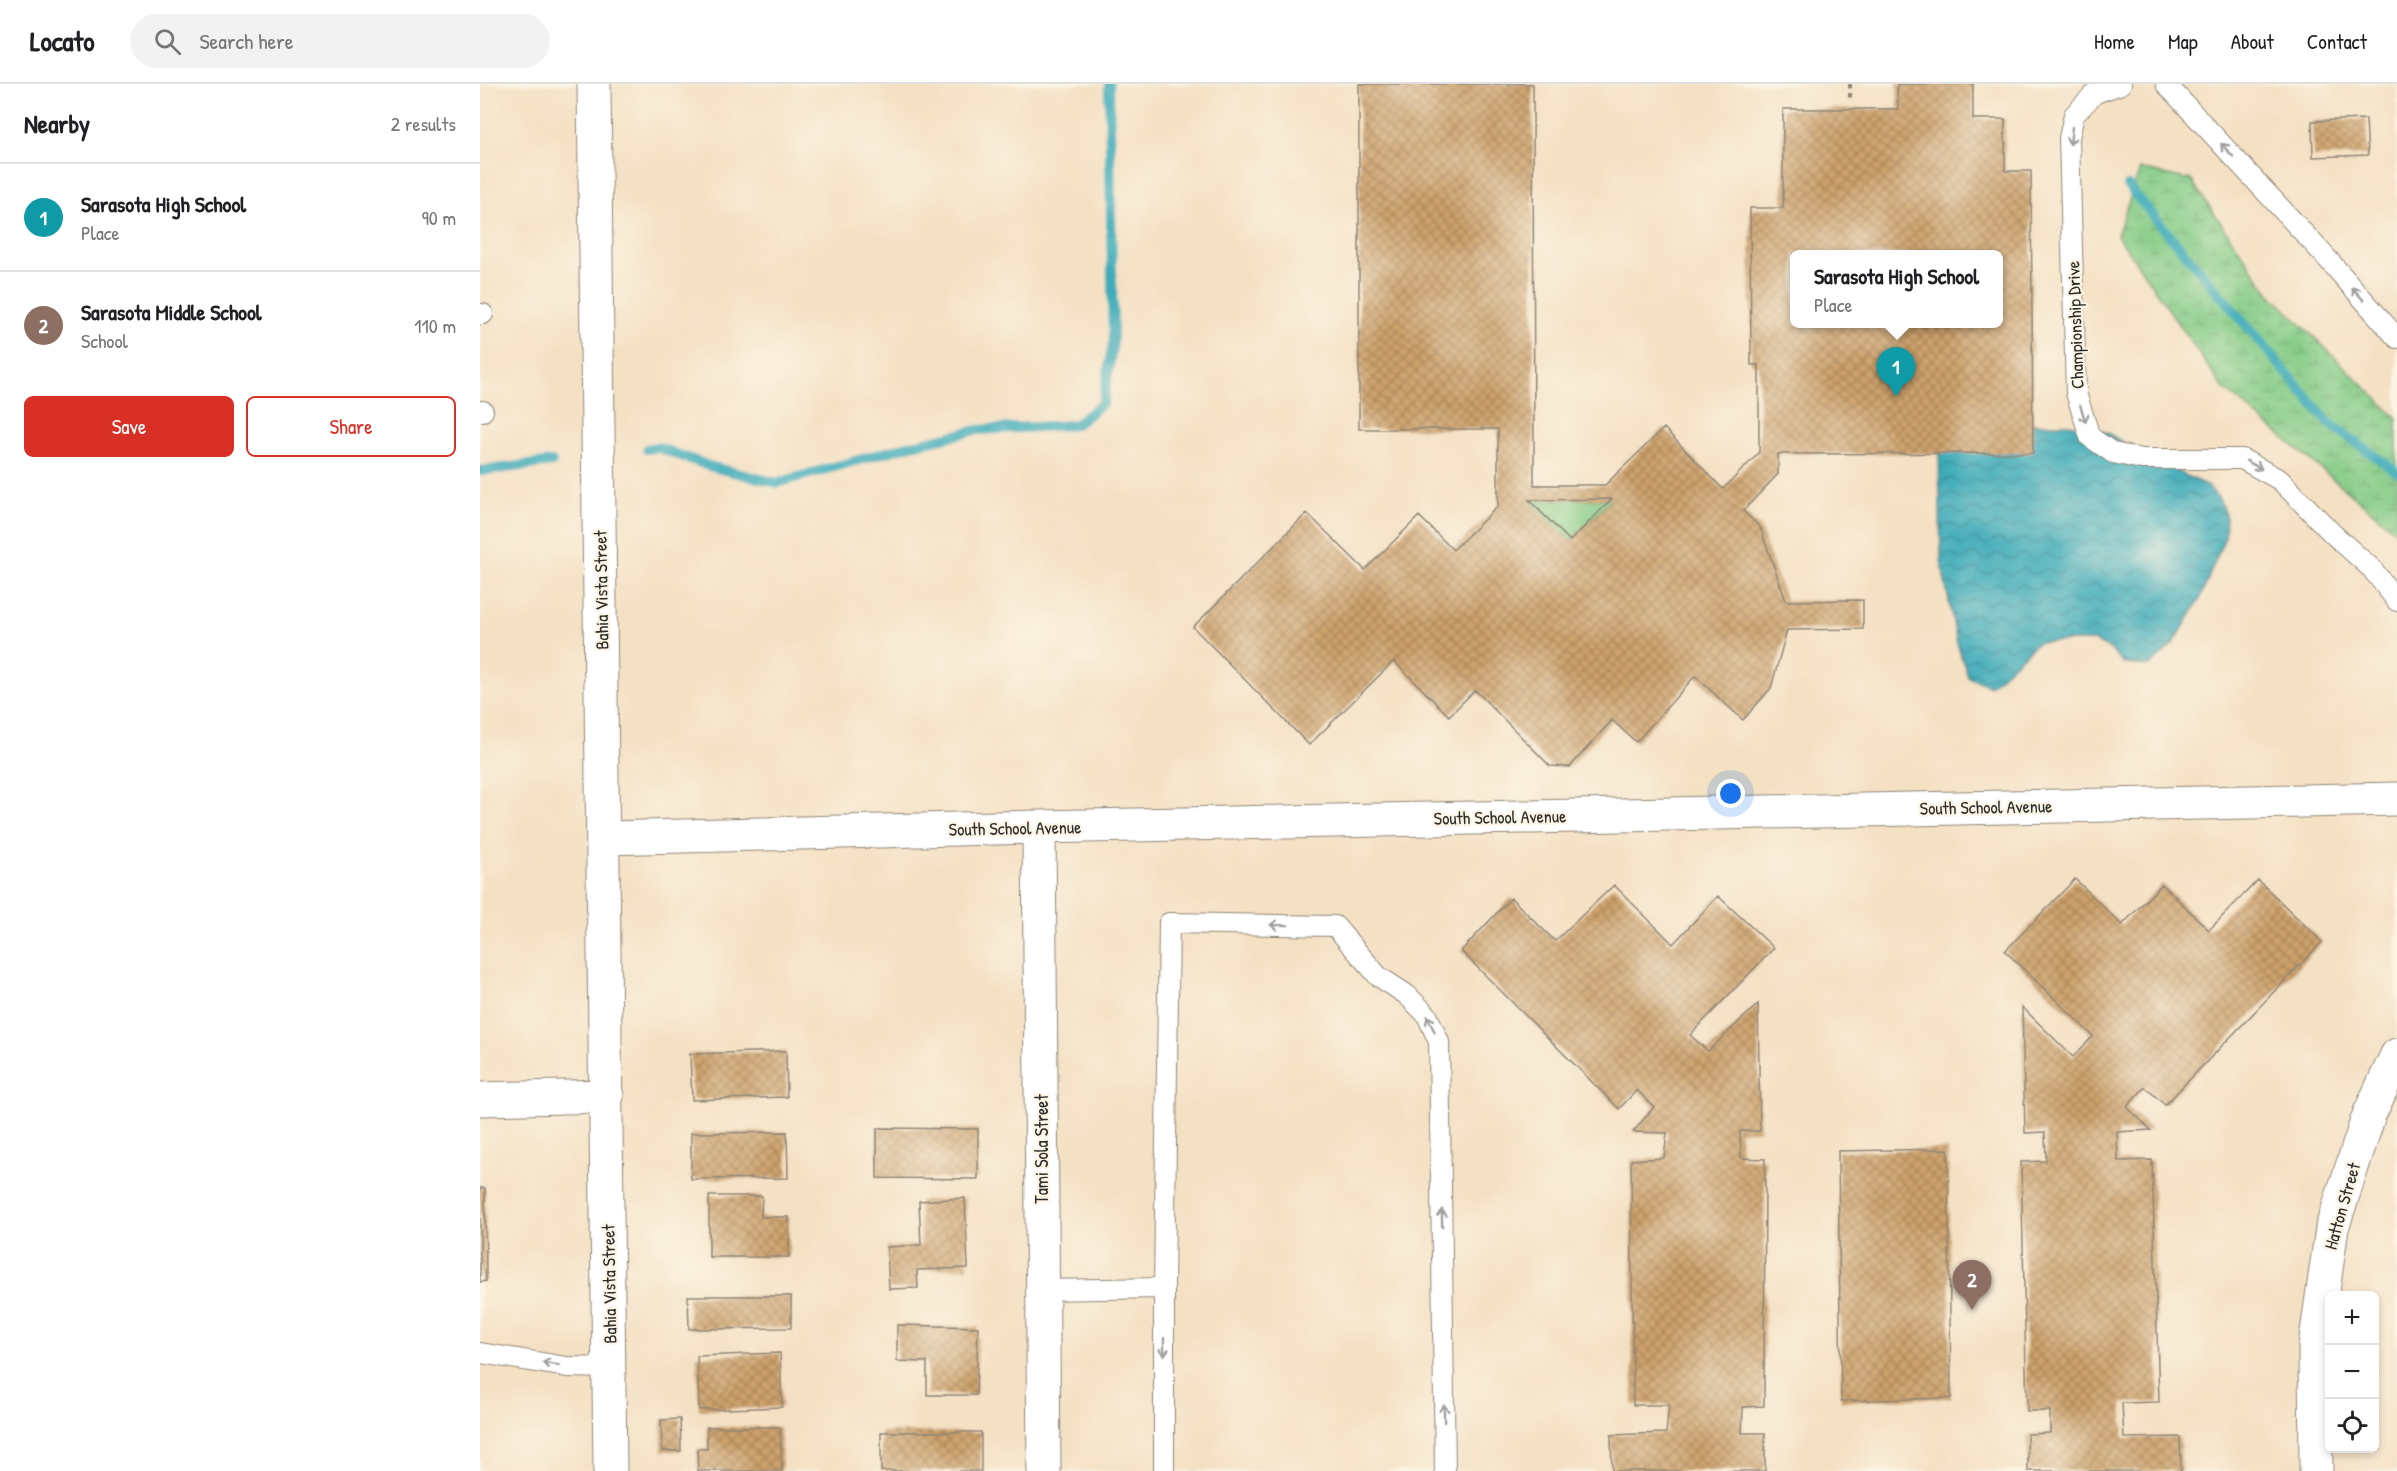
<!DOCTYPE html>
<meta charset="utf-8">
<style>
body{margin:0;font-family:"Patrick Hand",sans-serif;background:#f2f2f2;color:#202124}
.controls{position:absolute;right:18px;bottom:18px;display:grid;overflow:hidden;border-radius:9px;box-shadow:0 3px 9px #0003}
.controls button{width:54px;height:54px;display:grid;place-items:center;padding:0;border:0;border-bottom:2px solid #e0e0e0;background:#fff;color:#202124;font:30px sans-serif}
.you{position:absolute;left:1251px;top:710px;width:21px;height:21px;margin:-15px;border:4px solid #fff;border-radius:50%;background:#1a73e8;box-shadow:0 0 0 9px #1a73e833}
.badge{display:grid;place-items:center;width:39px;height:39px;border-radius:50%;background:#d93025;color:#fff;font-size:20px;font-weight:700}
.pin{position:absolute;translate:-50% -50px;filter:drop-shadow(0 2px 3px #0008)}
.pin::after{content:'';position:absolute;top:32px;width:21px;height:18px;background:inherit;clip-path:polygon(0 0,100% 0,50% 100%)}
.popup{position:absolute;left:1310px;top:166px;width:213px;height:78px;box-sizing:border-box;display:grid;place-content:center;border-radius:9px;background:#fff;filter:drop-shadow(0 2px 4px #0005);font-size:20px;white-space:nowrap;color:#757577}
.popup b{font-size:22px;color:#202124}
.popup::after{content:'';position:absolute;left:50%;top:100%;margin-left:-12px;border:12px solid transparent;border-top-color:#fff}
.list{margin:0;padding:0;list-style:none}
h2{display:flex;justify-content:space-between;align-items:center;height:78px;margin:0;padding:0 24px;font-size:26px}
h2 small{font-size:20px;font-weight:400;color:#757577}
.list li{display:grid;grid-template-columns:39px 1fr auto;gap:18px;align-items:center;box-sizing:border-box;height:108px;padding:0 24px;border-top:2px solid #e0e0e0}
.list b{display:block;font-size:22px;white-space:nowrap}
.list p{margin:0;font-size:20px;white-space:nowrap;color:#757577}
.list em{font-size:20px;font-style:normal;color:#757577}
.actions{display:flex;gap:12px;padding:18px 24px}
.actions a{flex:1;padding:14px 0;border:2px solid #d93025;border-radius:9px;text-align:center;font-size:21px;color:#d93025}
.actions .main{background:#d93025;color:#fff}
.icon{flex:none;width:33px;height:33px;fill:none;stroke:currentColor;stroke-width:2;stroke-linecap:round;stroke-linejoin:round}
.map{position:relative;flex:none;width:1917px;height:1387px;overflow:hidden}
header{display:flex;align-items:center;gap:36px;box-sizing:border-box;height:84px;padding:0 30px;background:#fff;border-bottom:2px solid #e0e0e0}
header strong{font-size:28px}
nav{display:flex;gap:33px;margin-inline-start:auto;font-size:21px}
.search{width:420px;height:54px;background:#f2f2f2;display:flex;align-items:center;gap:15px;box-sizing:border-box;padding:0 21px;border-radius:33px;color:#757577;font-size:22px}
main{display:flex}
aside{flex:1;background:#fff}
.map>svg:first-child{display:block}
.green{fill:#85cc87;stroke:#587c59;stroke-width:1.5}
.wetland{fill:url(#wetland-marsh);stroke:#587c59;stroke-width:1.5}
.water{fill:url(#water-waves);stroke:#346b72;stroke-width:1.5}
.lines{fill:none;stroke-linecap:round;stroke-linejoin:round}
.stream{stroke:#3cabb9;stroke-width:10}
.building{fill:url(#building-cross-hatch);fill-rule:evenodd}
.service-casing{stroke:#908677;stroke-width:22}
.minor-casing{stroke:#908677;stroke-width:35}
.tertiary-casing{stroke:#908677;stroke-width:35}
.path{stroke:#908677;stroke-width:4;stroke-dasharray:4.5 4.5;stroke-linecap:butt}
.service{stroke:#fff;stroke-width:20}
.minor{stroke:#fff;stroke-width:33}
.tertiary{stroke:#fff;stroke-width:33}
.oneway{stroke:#a0a0a0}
.labels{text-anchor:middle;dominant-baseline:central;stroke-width:4.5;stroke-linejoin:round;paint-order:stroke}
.street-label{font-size:18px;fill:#2b2b2b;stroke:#fcf5e5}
</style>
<header>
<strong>Locato</strong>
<div class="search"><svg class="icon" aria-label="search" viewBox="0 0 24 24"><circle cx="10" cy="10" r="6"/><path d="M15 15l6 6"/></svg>Search here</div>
<nav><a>Home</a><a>Map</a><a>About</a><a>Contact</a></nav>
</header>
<main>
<aside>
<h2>Nearby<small>2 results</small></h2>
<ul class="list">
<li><span class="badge" style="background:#0f9aa8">1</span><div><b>Sarasota High School</b><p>Place</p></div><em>90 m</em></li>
<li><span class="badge" style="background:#8d6e63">2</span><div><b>Sarasota Middle School</b><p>School</p></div><em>110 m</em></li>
</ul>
<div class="actions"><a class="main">Save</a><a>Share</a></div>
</aside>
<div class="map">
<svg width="1917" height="1387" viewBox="0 0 1917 1387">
<defs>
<pattern id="wetland-marsh" width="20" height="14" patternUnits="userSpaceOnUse" patternTransform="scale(1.5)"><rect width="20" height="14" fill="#85cc87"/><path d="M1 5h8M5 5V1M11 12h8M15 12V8" fill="none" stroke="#73af75"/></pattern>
<pattern id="water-waves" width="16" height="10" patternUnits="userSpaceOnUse" patternTransform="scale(1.5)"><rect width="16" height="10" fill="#3cabb9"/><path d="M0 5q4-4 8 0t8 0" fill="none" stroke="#338b97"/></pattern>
<pattern id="building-cross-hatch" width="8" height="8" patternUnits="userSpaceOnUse" patternTransform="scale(1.5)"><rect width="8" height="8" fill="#cea26c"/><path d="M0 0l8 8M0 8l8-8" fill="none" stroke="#a78459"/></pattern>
</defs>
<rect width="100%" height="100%" fill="#fcf5e5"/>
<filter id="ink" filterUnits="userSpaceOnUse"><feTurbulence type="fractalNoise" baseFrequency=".0167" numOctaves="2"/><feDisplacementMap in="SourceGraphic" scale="12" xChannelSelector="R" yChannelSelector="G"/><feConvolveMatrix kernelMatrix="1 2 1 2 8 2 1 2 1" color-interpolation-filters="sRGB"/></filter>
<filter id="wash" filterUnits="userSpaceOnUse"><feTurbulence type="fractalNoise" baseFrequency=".008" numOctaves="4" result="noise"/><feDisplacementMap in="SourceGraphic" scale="24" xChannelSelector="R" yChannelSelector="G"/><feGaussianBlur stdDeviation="1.35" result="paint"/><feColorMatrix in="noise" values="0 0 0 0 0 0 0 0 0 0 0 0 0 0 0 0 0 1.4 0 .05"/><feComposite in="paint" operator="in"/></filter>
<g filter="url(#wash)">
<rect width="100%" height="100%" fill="#f4e0c3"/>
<path class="green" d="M1132,415L1090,457L1049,416Z"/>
<path class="wetland" d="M1660,85L1711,96L1790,210L1917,334V448L1742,303L1637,151Z"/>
<path class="water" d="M1539,333L1556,340H1589L1628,349L1654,365L1729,403L1739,415L1746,433L1745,453L1720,515L1694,559L1670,582L1644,580L1630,565L1613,557L1558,558L1510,602L1488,593L1477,559L1461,477L1459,367Z"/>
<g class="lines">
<path class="stream" d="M1648,102L1849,339L1917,388
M167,365L177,363L229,382L297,399L428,362L497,346L595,341L623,319L633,258L629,0
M0,387L72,378"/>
</g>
<g id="blocks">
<path class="building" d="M879,0H1053L1054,401H1125L1184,344L1243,405L1279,369V281H1271L1270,124H1303V25H1418L1417,0H1493V35H1525V87H1551L1553,369L1298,370V390L1263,427L1280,443L1306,517L1383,516V545L1307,546L1291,604L1263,636L1215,592L1156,658L1132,636L1090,683L1070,682L995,606L969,632L914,577L829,661L713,543L827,429L885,486L939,432L973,466L1018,422V345H879ZM1314,170H1518V240H1314ZM1132,415L1090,457L1049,416Z
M1886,35L1888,71L1833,73L1832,37Z
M1595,795L1642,841L1682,800L1729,846L1778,796L1842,858L1685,1021L1665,1003L1647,1023L1671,1046L1637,1048L1638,1077L1672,1076L1679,1318L1642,1319L1644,1354L1700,1353L1701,1387H1548L1547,1350L1570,1349V1327H1547L1541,1078L1566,1077L1565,1048L1545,1049L1542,923L1593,973L1613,952L1525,867Z
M1134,801L1193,860L1238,812L1294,864L1210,951L1228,967L1278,920L1280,1047H1260L1261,1074L1285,1075L1284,1322L1263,1323L1262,1349H1285V1387H1132L1131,1351L1186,1349L1189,1321H1153L1151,1076L1184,1074L1187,1049L1153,1048L1174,1023L1157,1006L1139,1025L981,867L1031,814L1075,857Z
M306,967L307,1013L212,1016L210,970Z
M397,1044L498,1045V1095L397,1094Z
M307,1048L308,1094L211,1095V1049Z
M1468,1065L1471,1314L1361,1317L1358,1067Z
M0,1104H5L6,1197L0,1198Z
M229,1112H282L281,1133H309V1173H229Z
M485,1114L488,1184L437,1186L438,1204L409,1205L407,1163L441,1161L439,1117Z
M208,1212H311V1244L209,1245Z
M417,1241L498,1243L496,1311H447V1278L417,1277Z
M300,1269L302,1323L219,1326L217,1272Z
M200,1335L201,1367H182L181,1336Z
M227,1343H300L302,1387H218L217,1365H227Z
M401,1348H501V1387H401Z"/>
</g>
</g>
<g filter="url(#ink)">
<use href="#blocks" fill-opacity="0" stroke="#908677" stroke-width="1.5"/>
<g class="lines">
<g class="service-casing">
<path id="service" d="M1641,0L1615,9L1594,31L1589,54L1596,309L1610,353L1633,369L1662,375H1762L1800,396L1853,450L1892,485L1917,517
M1686,0L1845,172L1917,254
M0,230H3
M0,327H3
M562,1206L684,1204L689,839L855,842L898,892L927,911L947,931L959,958L965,1387
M0,1269L87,1283L129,1284
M684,1387V1204"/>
</g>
<g class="minor-casing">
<path id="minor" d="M559,743L564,1387
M124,754L559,743L1917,715
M0,1015L127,1012
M1836,1387L1835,1262L1852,1144L1889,1031L1917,971"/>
</g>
<g class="tertiary-casing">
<path id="tertiary" d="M114,0L130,1387"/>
</g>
<path class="path" d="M1370,0V14"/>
<use href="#service" class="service"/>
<use href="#minor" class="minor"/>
<use href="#tertiary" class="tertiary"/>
</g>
<defs><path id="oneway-shaft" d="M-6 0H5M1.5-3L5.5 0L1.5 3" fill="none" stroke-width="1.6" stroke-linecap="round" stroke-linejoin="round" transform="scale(1.5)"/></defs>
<g class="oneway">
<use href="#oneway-shaft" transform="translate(1591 52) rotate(96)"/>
<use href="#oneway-shaft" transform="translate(1747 66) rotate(-133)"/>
<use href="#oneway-shaft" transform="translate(1878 210) rotate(-131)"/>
<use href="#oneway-shaft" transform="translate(1603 330) rotate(72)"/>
<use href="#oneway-shaft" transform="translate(1774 381) rotate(29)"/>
<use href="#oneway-shaft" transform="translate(799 841) rotate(-179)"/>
<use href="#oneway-shaft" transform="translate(951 940) rotate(-115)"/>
<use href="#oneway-shaft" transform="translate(962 1134) rotate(-91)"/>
<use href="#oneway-shaft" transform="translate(684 1263) rotate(90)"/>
<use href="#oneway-shaft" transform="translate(71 1280) rotate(-171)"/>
<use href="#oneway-shaft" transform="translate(964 1329) rotate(-91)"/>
</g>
</g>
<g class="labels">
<g class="street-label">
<text transform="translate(1595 241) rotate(-92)">Championship Drive</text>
<text transform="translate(121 506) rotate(-91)">Bahia Vista Street</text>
<text transform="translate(1506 723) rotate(-1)">South School Avenue</text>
<text transform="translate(1020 733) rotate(-1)">South School Avenue</text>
<text transform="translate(535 744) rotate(-1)">South School Avenue</text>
<text transform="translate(561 1065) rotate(-90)">Tami Sola Street</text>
<text transform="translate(1862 1122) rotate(-74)">Hatton Street</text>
<text transform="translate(129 1200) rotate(-91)">Bahia Vista Street</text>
</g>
</g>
</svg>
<div class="controls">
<button>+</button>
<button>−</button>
<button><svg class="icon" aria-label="locate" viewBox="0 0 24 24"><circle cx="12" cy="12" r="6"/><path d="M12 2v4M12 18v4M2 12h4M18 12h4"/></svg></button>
</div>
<div class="you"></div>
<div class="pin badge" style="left:1416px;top:313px;background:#0f9aa8">1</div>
<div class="popup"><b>Sarasota High School</b>Place</div>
<div class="pin badge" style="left:1492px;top:1226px;background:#8d6e63">2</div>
</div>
</main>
